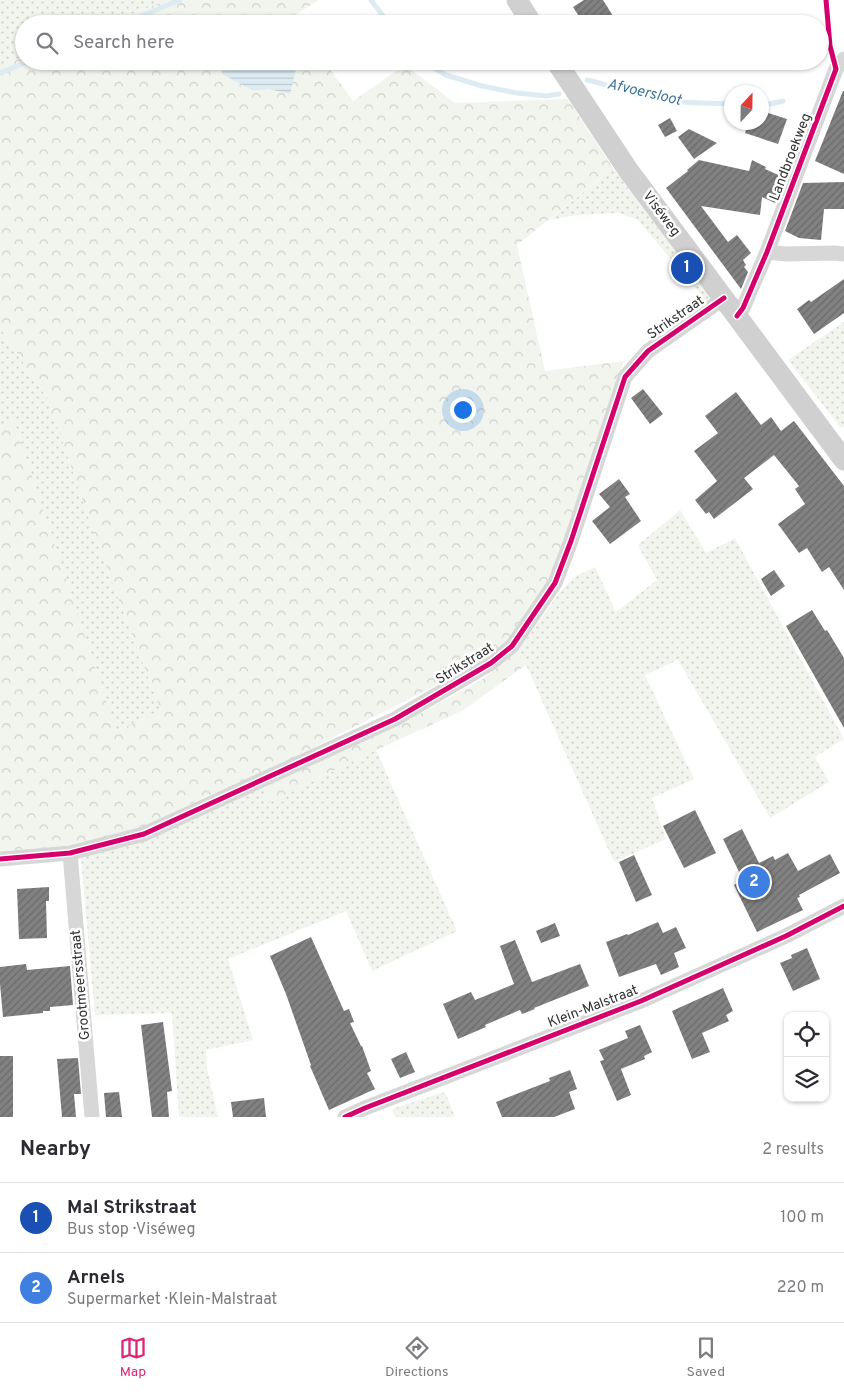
<!DOCTYPE html>
<meta charset="utf-8">
<style>
body{margin:0;font-family:Overpass,sans-serif;background:#f7f7f7;color:#2b2b33}
.controls{position:absolute;right:15px;bottom:15px;display:grid;overflow:hidden;border-radius:10px;box-shadow:0 1px 4px #0004}
.controls button{width:45px;height:45px;display:grid;place-items:center;padding:0;border:0;border-bottom:1px solid #e1e1e2;background:#fff;color:#2b2b33;font:25px sans-serif}
.compass{position:absolute;left:724px;top:85px;width:45px;height:45px;border-radius:50%;background:#fff;box-shadow:0 1px 4px #0004;rotate:22deg}
.you{position:absolute;left:462px;top:409px;width:18px;height:18px;margin:-12px;border:4px solid #fff;border-radius:50%;background:#1a73e8;box-shadow:0 0 0 8px #1a73e833}
.badge{display:grid;place-items:center;width:32px;height:32px;border-radius:50%;background:#db2777;color:#fff;font-size:16px;font-weight:700}
.pin{position:absolute;translate:-50% -50%;border:2px solid #fff;box-shadow:0 1px 5px #0006}
.list{margin:0;padding:0;list-style:none}
h2{display:flex;justify-content:space-between;align-items:center;height:65px;margin:0;padding:0 20px;font-size:21px}
h2 small{font-size:16px;font-weight:400;color:#7c7c81}
.list li{display:grid;grid-template-columns:32px 1fr auto;gap:15px;align-items:center;box-sizing:border-box;height:70px;padding:0 20px;border-top:1px solid #e1e1e2}
.list b{display:block;font-size:19px;white-space:nowrap}
.list p{margin:0;font-size:16px;white-space:nowrap;color:#7c7c81}
.list em{font-size:16px;font-style:normal;color:#7c7c81}
.icon{flex:none;width:28px;height:28px;fill:none;stroke:currentColor;stroke-width:2;stroke-linecap:round;stroke-linejoin:round}
.map{position:relative;flex:none;width:844px;height:1117px;overflow:hidden}
.search{position:absolute;background:#fff;box-shadow:0 1px 4px #0004;left:15px;right:15px;top:15px;height:55px;display:flex;align-items:center;gap:12px;box-sizing:border-box;padding:0 18px;border-radius:28px;color:#7c7c81;font-size:19px}
.sheet{height:205px;background:#fff}
nav{display:flex;justify-content:space-around;align-items:center;box-sizing:border-box;height:70px;border-top:1px solid #e1e1e2;background:#fff;font-size:14px;color:#7c7c81}
nav a{display:grid;justify-items:center;gap:2px}
nav .on{color:#db2777}
.map>svg:first-child{display:block}
.grass{fill:url(#grass-dots)}
.forest{fill:url(#forest-crowns)}
.water{fill:url(#water-rules)}
.lines{fill:none;stroke-linecap:round;stroke-linejoin:round}
.stream{stroke:#ddebf3;stroke-width:5}
.building{fill:url(#building-hatch)}
.street{stroke:#d7d7d7;stroke-width:15}
.secondary{stroke:#d0d0d0;stroke-width:21}
.cycleway-casing{stroke:#fff;stroke-width:8}
.cycleway{stroke:#d6006c;stroke-width:5}
.labels{text-anchor:middle;dominant-baseline:central;stroke-width:5;stroke-linejoin:round;paint-order:stroke}
.street-label{font-size:14px;fill:#333;stroke:#fff}
.water-label{font-size:15px;font-style:italic;fill:#3f7597;stroke:#fff}
</style>
<div class="map">
<svg width="844" height="1117" viewBox="0 0 844 1117">
<defs>
<pattern id="grass-dots" width="8" height="8" patternUnits="userSpaceOnUse" patternTransform="scale(1.25)"><rect width="8" height="8" fill="#f1f5ed"/><path d="M2 2h.1M6 6h.1" fill="none" stroke="#cfd2cc" stroke-width="1.8" stroke-linecap="round"/></pattern>
<pattern id="forest-crowns" width="20" height="18" patternUnits="userSpaceOnUse" patternTransform="scale(1.25)"><rect width="20" height="18" fill="#f1f5ed"/><path d="M2 6a3 3 0 1 1 6 0M12 15a3 3 0 1 1 6 0" fill="none" stroke="#cfd2cc"/></pattern>
<pattern id="water-rules" width="6" height="5" patternUnits="userSpaceOnUse" patternTransform="scale(1.25)"><rect width="6" height="5" fill="#ddebf3"/><path d="M0 2.5h6" fill="none" stroke="#becad1"/></pattern>
<pattern id="building-hatch" width="6" height="6" patternUnits="userSpaceOnUse" patternTransform="scale(1.25)"><rect width="6" height="6" fill="#818181"/><path d="M-1 1l2-2M0 6l6-6M5 7l2-2" fill="none" stroke="#6a6a6a"/></pattern>
</defs>
<rect width="100%" height="100%" fill="#fff"/>
<path class="grass" d="M0,0H167L107,24H24V57L0,66Z
M613,168L709,297L706,301L638,220L619,213L577,215L549,220Z
M844,322V426L841,428L788,360Z
M0,328L48,399L97,542L161,711L116,731L13,420L0,427Z
M680,510L706,553L735,538L844,739L815,757L829,782L770,818L678,660L645,675L694,779L652,798L666,839L614,862L519,649L560,592L574,577L595,567L616,612L657,580L638,545Z
M376,750L457,931L372,971L346,911L228,959L253,1040L206,1050L207,1068L218,1117H179L172,1013L95,1015L81,858L263,787L268,803Z
M445,1092L455,1117H395L392,1109Z"/>
<path class="forest" d="M167,0H319L292,17L296,24H107Z
M24,57V61H324L353,101L405,65L455,103L568,99L613,168L517,245L545,371L624,361L556,570L504,644L468,669L265,772L205,797L138,830L64,846L0,851V427L13,419L116,731L161,711L97,542L48,399L0,328V66Z
M519,649L526,665L462,711L376,750L268,803L263,787L391,728L425,711L483,679Z"/>
<path class="water" d="M221,61H297V65L290,94L269,89L252,90L222,74Z"/>
<g class="lines">
<path class="stream" d="M371,0L389,24
M122,24L180,0
M422,61L446,75L482,86L517,93L547,96L559,94
M0,73L30,61
M587,80C607,84 626,93 647,97C675,103 703,103 732,104
M762,104H770L783,101"/>
</g>
<path class="building" d="M584,0H603L618,24H584L573,7Z
M843,91H844V174L815,161Z
M762,111L787,119L778,144L745,133L749,122H762Z
M670,118L677,131L665,137L658,125Z
M689,129L717,143L694,159L678,137Z
M699,160L749,171L752,160L766,167L765,169L785,178L775,203L762,197L760,215L701,206L728,242L737,235L751,253L743,260L746,265L744,267L748,272L741,289L666,188L688,171L687,170Z
M844,182V209H824L821,240L799,238L785,231L803,183Z
M844,279V313L814,334L797,309L809,300L811,302Z
M643,389L663,414L650,424L631,398Z
M736,392L761,425L771,417L781,431L794,421L844,486V590L829,567L822,572L807,548L799,553L778,524L805,504L795,489L799,486L774,455L744,478L753,489L714,519L709,512L706,514L695,500L717,481L694,451L718,433L705,416Z
M619,479L630,494L625,497L641,521L610,544L592,521L610,507L599,494Z
M774,570L785,586L771,596L761,579Z
M812,610L825,631L827,630L844,658V728L786,626Z
M695,810L716,853L684,868L663,826Z
M742,829L759,863L773,856L775,860L788,853L798,871L830,854L840,873L799,895L800,897L797,898L803,910L757,932L734,885L743,880L723,839Z
M634,855L652,895L636,902L619,862Z
M49,887V901H46L47,938L19,939L17,889Z
M658,922L663,933L676,927L686,948L674,953L679,967L661,975L656,964L619,977L606,942L627,934L628,935Z
M555,923L560,936L541,943L536,931Z
M311,937L344,1011L349,1009L354,1022L350,1023L361,1046H362L371,1071L367,1073L375,1089L329,1110L310,1066L311,1065L286,994L270,956Z
M515,940L532,982L580,964L589,986L534,1008L535,1009L522,1014L520,1010L485,1025L486,1027L458,1039L443,1004L471,992L475,1000L514,984L500,946Z
M807,948L820,979L793,991L780,963L792,958L791,955Z
M26,964L27,970L70,966L73,1005L50,1007V1011H43V1013L3,1017L0,984V967Z
M723,988L733,1011L726,1015L729,1021L702,1033L710,1052L692,1059L672,1011Z
M163,1022L172,1091L167,1092L169,1117H152L141,1025Z
M640,1025L652,1052L644,1056L645,1059L621,1069L631,1095L617,1101L600,1061L604,1060L599,1050L628,1038L625,1031Z
M406,1052L415,1072L400,1078L391,1059Z
M0,1056H13V1117H0Z
M78,1058L81,1094H74L76,1117H62L57,1059Z
M570,1070L577,1089L569,1092L575,1109L554,1117H502L496,1102L550,1081L549,1078Z
M119,1092L122,1117H106L104,1093Z
M264,1098L266,1117H233L231,1102Z"/>
<g class="lines">
<path class="street" d="M767,252L786,254L835,253L844,254
M737,316L743,308L767,252L836,69L844,59
M70,853L92,1117
M0,859L70,853L144,834L395,719L491,663L512,646L555,583L571,541L625,377L648,351L724,298
M345,1117L365,1108L641,1001L786,936L844,906"/>
<path class="secondary" d="M517,0L532,24
M556,61L628,170L844,460"/>
<g class="cycleway-casing">
<path id="cycleway" d="M737,316L743,308L767,252L836,69L830,46L826,0
M0,859L70,853L144,834L395,719L491,663L512,646L555,583L571,541L625,377L648,351L724,298
M345,1117L365,1108L641,1001L786,936L844,906"/>
</g>
<use href="#cycleway" class="cycleway"/>
</g>
<g class="labels">
<g class="street-label">
<text transform="translate(791 157) rotate(-69)">Landbroekweg</text>
<text transform="translate(661 214) rotate(53)">Viséweg</text>
<text transform="translate(676 318) rotate(-35)">Strikstraat</text>
<text transform="translate(465 664) rotate(-32)">Strikstraat</text>
<text transform="translate(81 985) rotate(-95)">Grootmeersstraat</text>
<text transform="translate(593 1007) rotate(-21)">Klein-Malstraat</text>
</g>
<g class="water-label">
<text transform="translate(644 93) rotate(13)">Afvoersloot</text>
</g>
</g>
</svg>
<div class="controls">
<button><svg class="icon" aria-label="locate" viewBox="0 0 24 24"><circle cx="12" cy="12" r="6"/><path d="M12 2v4M12 18v4M2 12h4M18 12h4"/></svg></button>
<button><svg class="icon" aria-label="layers" viewBox="0 0 24 24"><path d="M12 4l9 5-9 5-9-5zM3 14l9 5 9-5"/></svg></button>
</div>
<svg class="compass" viewBox="-18 -18 36 36"><path d="M0-13l5 13h-10z" fill="#e53935"/><path d="M0 13l5-13h-10z" fill="#7c7c81"/></svg>
<div class="you"></div>
<div class="pin badge" style="left:687px;top:268px;background:#1a4fb4">1</div>
<div class="pin badge" style="left:754px;top:882px;background:#3f7fe0">2</div>
<div class="search"><svg class="icon" aria-label="search" viewBox="0 0 24 24"><circle cx="10" cy="10" r="6"/><path d="M15 15l6 6"/></svg>Search here</div>
</div>
<section class="sheet">
<h2>Nearby<small>2 results</small></h2>
<ul class="list">
<li><span class="badge" style="background:#1a4fb4">1</span><div><b>Mal Strikstraat</b><p>Bus stop · Viséweg</p></div><em>100 m</em></li>
<li><span class="badge" style="background:#3f7fe0">2</span><div><b>Arnels</b><p>Supermarket · Klein-Malstraat</p></div><em>220 m</em></li>
</ul>
</section>
<nav>
<a class="on"><svg class="icon" aria-label="map" viewBox="0 0 24 24"><path d="M3 6l6-2 6 2 6-2v14l-6 2-6-2-6 2zM9 4v14M15 6v14"/></svg>Map</a>
<a><svg class="icon" aria-label="directions" viewBox="0 0 24 24"><path d="M12 3l9 9-9 9-9-9zM9 14v-3h6M13 9l2 2-2 2"/></svg>Directions</a>
<a><svg class="icon" aria-label="saved" viewBox="0 0 24 24"><path d="M7 4h10v16l-5-4-5 4z"/></svg>Saved</a>
</nav>
